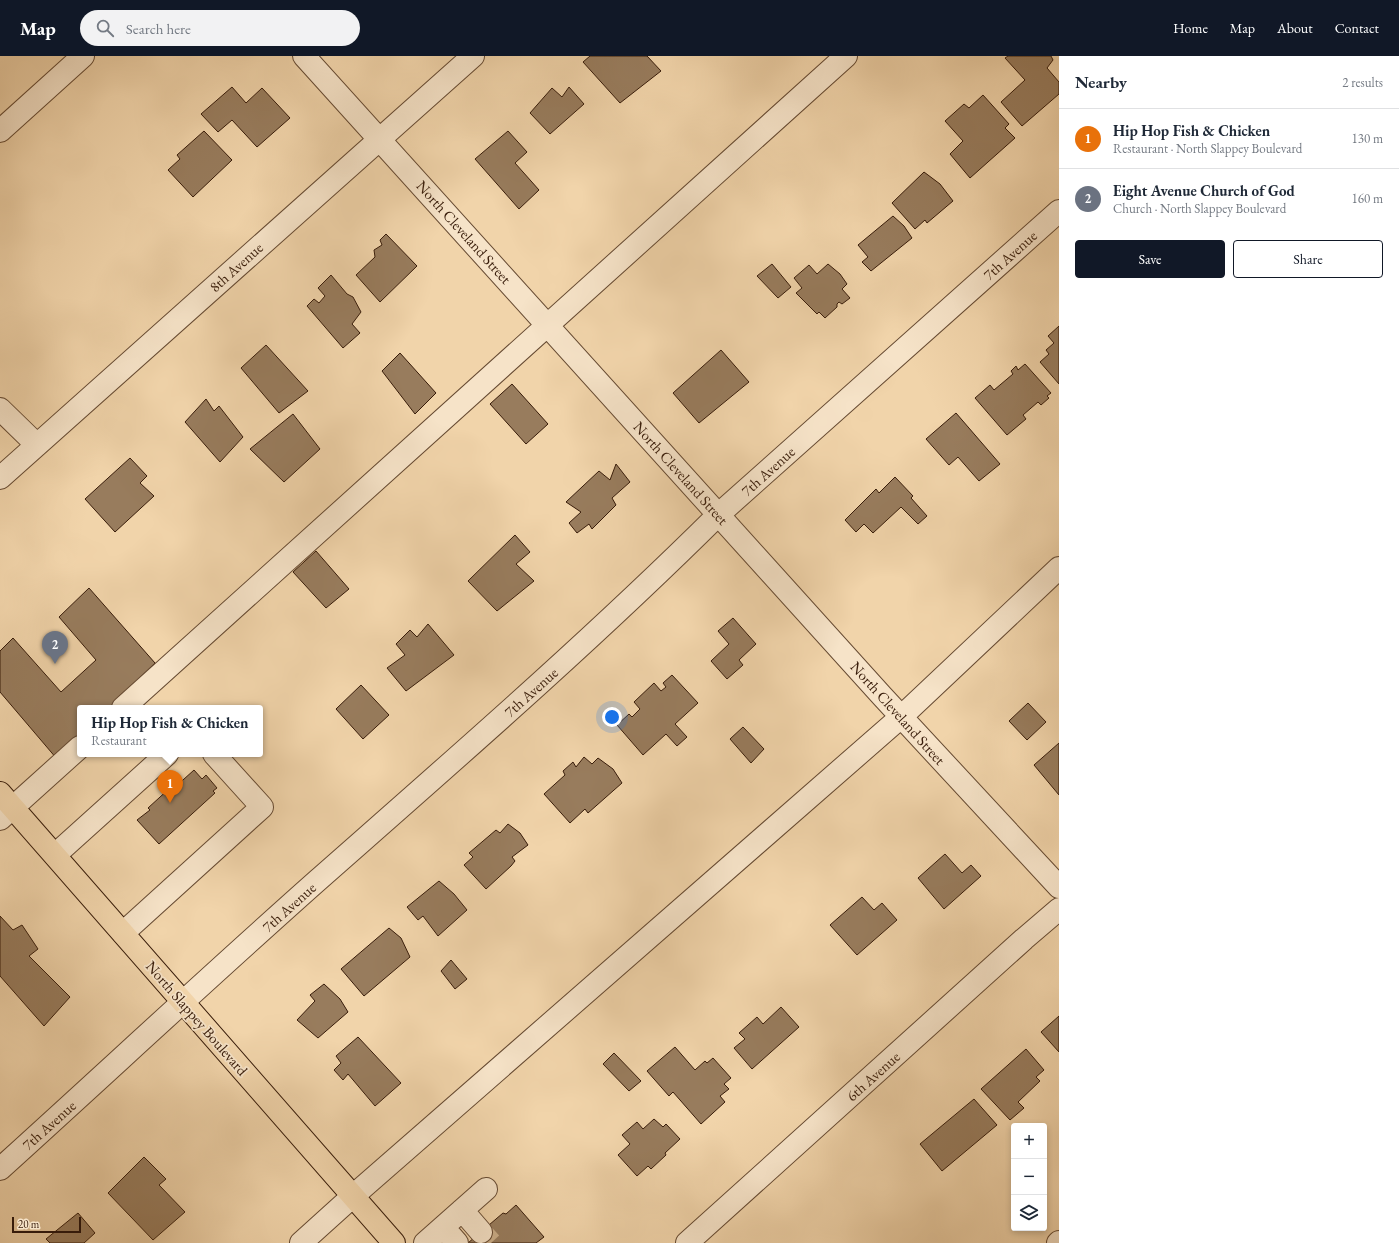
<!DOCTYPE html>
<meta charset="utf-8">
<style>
body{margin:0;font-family:"EB Garamond",serif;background:#f2f2f3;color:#1f2937}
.controls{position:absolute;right:12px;bottom:12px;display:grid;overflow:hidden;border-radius:4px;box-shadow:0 2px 6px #0003}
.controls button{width:36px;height:36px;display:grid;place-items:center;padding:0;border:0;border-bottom:1px solid #e0e1e3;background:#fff;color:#1f2937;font:20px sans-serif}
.scale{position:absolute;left:12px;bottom:10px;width:69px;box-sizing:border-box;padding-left:4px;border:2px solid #381c0a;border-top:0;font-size:11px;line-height:14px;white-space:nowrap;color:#381c0a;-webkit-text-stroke:3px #f6e3c8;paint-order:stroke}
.you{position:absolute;left:612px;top:661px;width:14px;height:14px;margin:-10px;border:3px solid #fff;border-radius:50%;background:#1a73e8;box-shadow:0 0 0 6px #1a73e833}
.badge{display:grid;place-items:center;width:26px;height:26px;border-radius:50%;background:#111827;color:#fff;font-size:13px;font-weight:700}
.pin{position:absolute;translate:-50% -33px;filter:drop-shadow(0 1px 2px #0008)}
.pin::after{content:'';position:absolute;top:21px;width:14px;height:12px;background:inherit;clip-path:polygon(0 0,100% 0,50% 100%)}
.popup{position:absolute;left:77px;top:649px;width:186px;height:52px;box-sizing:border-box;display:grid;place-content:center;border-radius:4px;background:#fff;filter:drop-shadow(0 1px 3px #0005);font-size:13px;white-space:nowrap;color:#747a83}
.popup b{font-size:15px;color:#1f2937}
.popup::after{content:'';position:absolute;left:50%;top:100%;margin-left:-8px;border:8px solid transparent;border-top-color:#fff}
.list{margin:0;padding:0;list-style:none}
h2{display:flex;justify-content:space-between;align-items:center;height:52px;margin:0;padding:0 16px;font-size:17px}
h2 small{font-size:13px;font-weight:400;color:#747a83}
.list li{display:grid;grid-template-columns:26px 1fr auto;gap:12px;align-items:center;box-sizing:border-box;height:60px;padding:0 16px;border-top:1px solid #e0e1e3}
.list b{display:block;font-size:15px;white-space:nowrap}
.list p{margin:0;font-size:13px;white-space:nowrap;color:#747a83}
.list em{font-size:13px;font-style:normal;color:#747a83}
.actions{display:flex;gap:8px;padding:12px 16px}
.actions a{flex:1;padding:9px 0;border:1px solid #111827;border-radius:4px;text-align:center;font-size:14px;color:#111827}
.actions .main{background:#111827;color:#fff}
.icon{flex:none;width:22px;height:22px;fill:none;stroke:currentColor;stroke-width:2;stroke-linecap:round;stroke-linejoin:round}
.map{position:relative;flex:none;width:1059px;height:1187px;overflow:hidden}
header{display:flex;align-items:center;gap:24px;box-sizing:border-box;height:56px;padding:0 20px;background:#111827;color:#fff}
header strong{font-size:19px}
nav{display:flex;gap:22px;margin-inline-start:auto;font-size:14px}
.search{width:280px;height:36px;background:#f2f2f3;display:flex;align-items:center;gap:10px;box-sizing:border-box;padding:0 14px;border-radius:22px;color:#747a83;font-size:15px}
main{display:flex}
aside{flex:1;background:#fff}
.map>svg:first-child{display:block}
.building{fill:#987c5d;stroke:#381c0a}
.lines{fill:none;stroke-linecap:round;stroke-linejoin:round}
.minor-tunnel{stroke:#ccaf8a;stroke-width:22;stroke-dasharray:22 11;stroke-linecap:butt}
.minor-casing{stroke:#664a32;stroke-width:24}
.major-casing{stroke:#381c0a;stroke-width:24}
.minor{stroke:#f6e3c8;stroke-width:22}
.major{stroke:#f1d4aa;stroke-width:22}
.labels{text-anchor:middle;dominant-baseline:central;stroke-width:3.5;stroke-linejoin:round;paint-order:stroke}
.street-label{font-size:15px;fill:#381c0a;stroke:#f6e3c8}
</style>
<header>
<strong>Map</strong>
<div class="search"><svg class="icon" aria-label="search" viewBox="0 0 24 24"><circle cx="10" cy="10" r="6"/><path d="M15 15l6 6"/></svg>Search here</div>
<nav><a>Home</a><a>Map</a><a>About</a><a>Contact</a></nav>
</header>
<main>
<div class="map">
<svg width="1059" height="1187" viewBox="0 0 1059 1187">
<rect width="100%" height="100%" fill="#f1d4aa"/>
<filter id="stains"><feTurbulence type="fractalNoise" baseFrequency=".005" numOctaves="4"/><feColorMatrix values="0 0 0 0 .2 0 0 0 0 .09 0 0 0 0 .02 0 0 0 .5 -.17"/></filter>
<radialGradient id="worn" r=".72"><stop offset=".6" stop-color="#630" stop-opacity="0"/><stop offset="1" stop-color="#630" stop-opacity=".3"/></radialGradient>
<path class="building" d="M590,0H647L661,15L620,47L583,6Z
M1008,0H1051L1053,4L1047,12L1059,26V38L1022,70L1001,46L1025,24L1005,2Z
M232,31L246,47L262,32L290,62L257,91L232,64L218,76L201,58Z
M569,31L584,48L550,78L530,57L552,32L562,41Z
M983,39L1009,68L1005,72L1015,82L970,122L950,98L963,85L945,65L964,48L969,52Z
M204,75L232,104L193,141L168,114L180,103L177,99Z
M508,75L527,96L515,107L539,134L519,153L475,103Z
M924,116L940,128L953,145L927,167L925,164L915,173L892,147Z
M893,160L904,170L912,182L871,215L862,206L868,201L858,189Z
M386,178L417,210L380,246L356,219L375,201L374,194L382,189L380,184Z
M772,208L791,231L778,242L757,220Z
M828,208L840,218L847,228L842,233L850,242L842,248L839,246L837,248V251L825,262L819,256L817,258L796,237L802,232L794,222L809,209L817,218Z
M331,219L347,238L353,241L361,256L352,268L360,277L343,292L307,250L314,243L319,247L325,240L318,232Z
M1059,270V328L1040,306L1049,298L1046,294L1054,287L1048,280Z
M266,289L308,335L279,357L241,312Z
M721,294L749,326L699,367L673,337Z
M400,297L436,337L415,358L382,315Z
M1025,308L1051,337L1047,340L1049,342L1041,349L1038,346L1023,359L1026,363L1007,379L975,342L990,329L994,334L1013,318L1011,315L1016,310L1018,314Z
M512,328L548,368L526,388L490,348Z
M206,343L214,355L219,350L243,381L220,406L185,366Z
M956,357L1000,408L979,425L958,401L949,409L926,383Z
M293,358L320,393L284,426L250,393Z
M130,402L147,420L140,427L154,440L115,476L85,443Z
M616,408L630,426L612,442L616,449L592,473L589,468L577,477L569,467L581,456L566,446L599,415L610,424Z
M895,421L913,440L911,442L927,460L918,468L901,451L873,477L864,468L856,476L845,464L876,433L879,437Z
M515,479L530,496L516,508L534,525L497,555L468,525Z
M316,495L349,533L326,552L293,516Z
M89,532L155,607L109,652H80V680L57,703L0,636V595L13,582L61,636L96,604L59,561Z
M733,562L756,588L739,604L743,609L727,623L711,605L729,588L718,575Z
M428,568L454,599L406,635L387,612L405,599L396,588L410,574L417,581Z
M672,619L698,647L675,668L687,681L677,690L666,678L643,699L617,669L629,658L632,661L640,653L634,646L654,627L661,635L666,631L663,627Z
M361,629L389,659L363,683L336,653Z
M1028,647L1046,666L1027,684L1009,665Z
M743,671L764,693L751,707L730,683Z
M1059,687V739L1034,709Z
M584,701L592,708L598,702L613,713L622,727L588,757L585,753L570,767L544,738L565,719L563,715L573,706L576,711Z
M194,714L202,723L206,719L217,732L213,735L215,737L159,788L137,764L150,754L148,752L171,731L173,733Z
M508,768L520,777L528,789L512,801L515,805L511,810L486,833L464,809L473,801L469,797L496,774L500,777Z
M945,798L962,817L971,809L981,820L944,853L918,822Z
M439,825L454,838L467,854L438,880L423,860L418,864L407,851Z
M862,841L874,854L882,847L897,864L857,899L830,869Z
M0,860L13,874L22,869L38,893L29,900L70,941L44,970L0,920Z
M389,872L401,882L410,901L364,940L341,913Z
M451,904L467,923L455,933L441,915Z
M324,928L340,943L348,956L318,982L297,964L315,945L310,939Z
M781,951L799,971L752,1013L734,992L745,983L739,977L757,961L763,968Z
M1059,960V996L1041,976Z
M358,981L401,1027L375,1050L348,1018L343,1024L334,1014L341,1007L336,1000Z
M675,991L695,1014L705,1005L707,1007L713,1002L731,1022L724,1028L729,1033L720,1040L725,1046L701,1068L673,1036L669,1040L647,1015Z
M1026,993L1044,1014L1036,1021L1040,1025L1018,1046L1024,1052L1010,1064L981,1033Z
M614,997L641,1025L629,1035L603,1008Z
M974,1043L997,1069L942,1115L920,1088Z
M654,1063L663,1071L666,1068L680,1083L665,1097L666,1099L651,1113L648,1110L637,1120L618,1099L630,1088L622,1079L637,1066L643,1073Z
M144,1101L166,1123L159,1129L185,1156L153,1184L108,1137Z
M516,1149L544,1181L536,1187H468L503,1157L506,1158Z
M78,1157L95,1177L84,1187H50L46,1183Z"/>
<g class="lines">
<path class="minor-tunnel" d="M481,1176L491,1187"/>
<g class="minor-casing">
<path id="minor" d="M304,0L882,640L1059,831
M0,75L83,0
M0,353L37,389
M0,422L473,0
M123,652L846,0
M0,763L80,691
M55,799L167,698
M123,877L262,751L214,698
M0,1113C106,1017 211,919 318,824C453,705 590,586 718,459L1059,155
M462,1154L481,1176
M443,1171L457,1187
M301,1187L353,1140L901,661L1059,512
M425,1187L486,1133
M687,1187L1024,883L1059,853
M1058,1187L1059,1186"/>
</g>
<g class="major-casing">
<path id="major" d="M0,737L394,1187"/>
</g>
<use href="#minor" class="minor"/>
<use href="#major" class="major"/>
</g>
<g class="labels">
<g class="street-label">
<text transform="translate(464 176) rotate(48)">North Cleveland Street</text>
<text transform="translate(1010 199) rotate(-42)">7th Avenue</text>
<text transform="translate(236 211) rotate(-42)">8th Avenue</text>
<text transform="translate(768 415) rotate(-42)">7th Avenue</text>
<text transform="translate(681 417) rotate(48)">North Cleveland Street</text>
<text transform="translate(531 636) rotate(-42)">7th Avenue</text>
<text transform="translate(898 657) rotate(48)">North Cleveland Street</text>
<text transform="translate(289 851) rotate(-42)">7th Avenue</text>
<text transform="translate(197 962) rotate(49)">North Slappey Boulevard</text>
<text transform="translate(873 1020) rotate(-42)">6th Avenue</text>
<text transform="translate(49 1069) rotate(-42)">7th Avenue</text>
</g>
</g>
<rect width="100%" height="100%" filter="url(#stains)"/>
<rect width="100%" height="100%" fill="url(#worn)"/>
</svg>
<div class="controls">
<button>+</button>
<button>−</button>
<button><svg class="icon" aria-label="layers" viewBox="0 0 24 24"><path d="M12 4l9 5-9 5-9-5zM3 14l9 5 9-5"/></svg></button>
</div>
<div class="scale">20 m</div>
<div class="you"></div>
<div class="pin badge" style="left:170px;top:747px;background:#e8710a">1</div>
<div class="popup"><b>Hip Hop Fish &amp; Chicken</b>Restaurant</div>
<div class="pin badge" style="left:55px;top:608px;background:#6b7280">2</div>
</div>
<aside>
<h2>Nearby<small>2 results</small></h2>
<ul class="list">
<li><span class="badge" style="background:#e8710a">1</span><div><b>Hip Hop Fish &amp; Chicken</b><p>Restaurant · North Slappey Boulevard</p></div><em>130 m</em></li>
<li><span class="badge" style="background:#6b7280">2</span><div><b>Eight Avenue Church of God</b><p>Church · North Slappey Boulevard</p></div><em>160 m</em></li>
</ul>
<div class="actions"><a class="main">Save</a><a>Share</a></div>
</aside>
</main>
